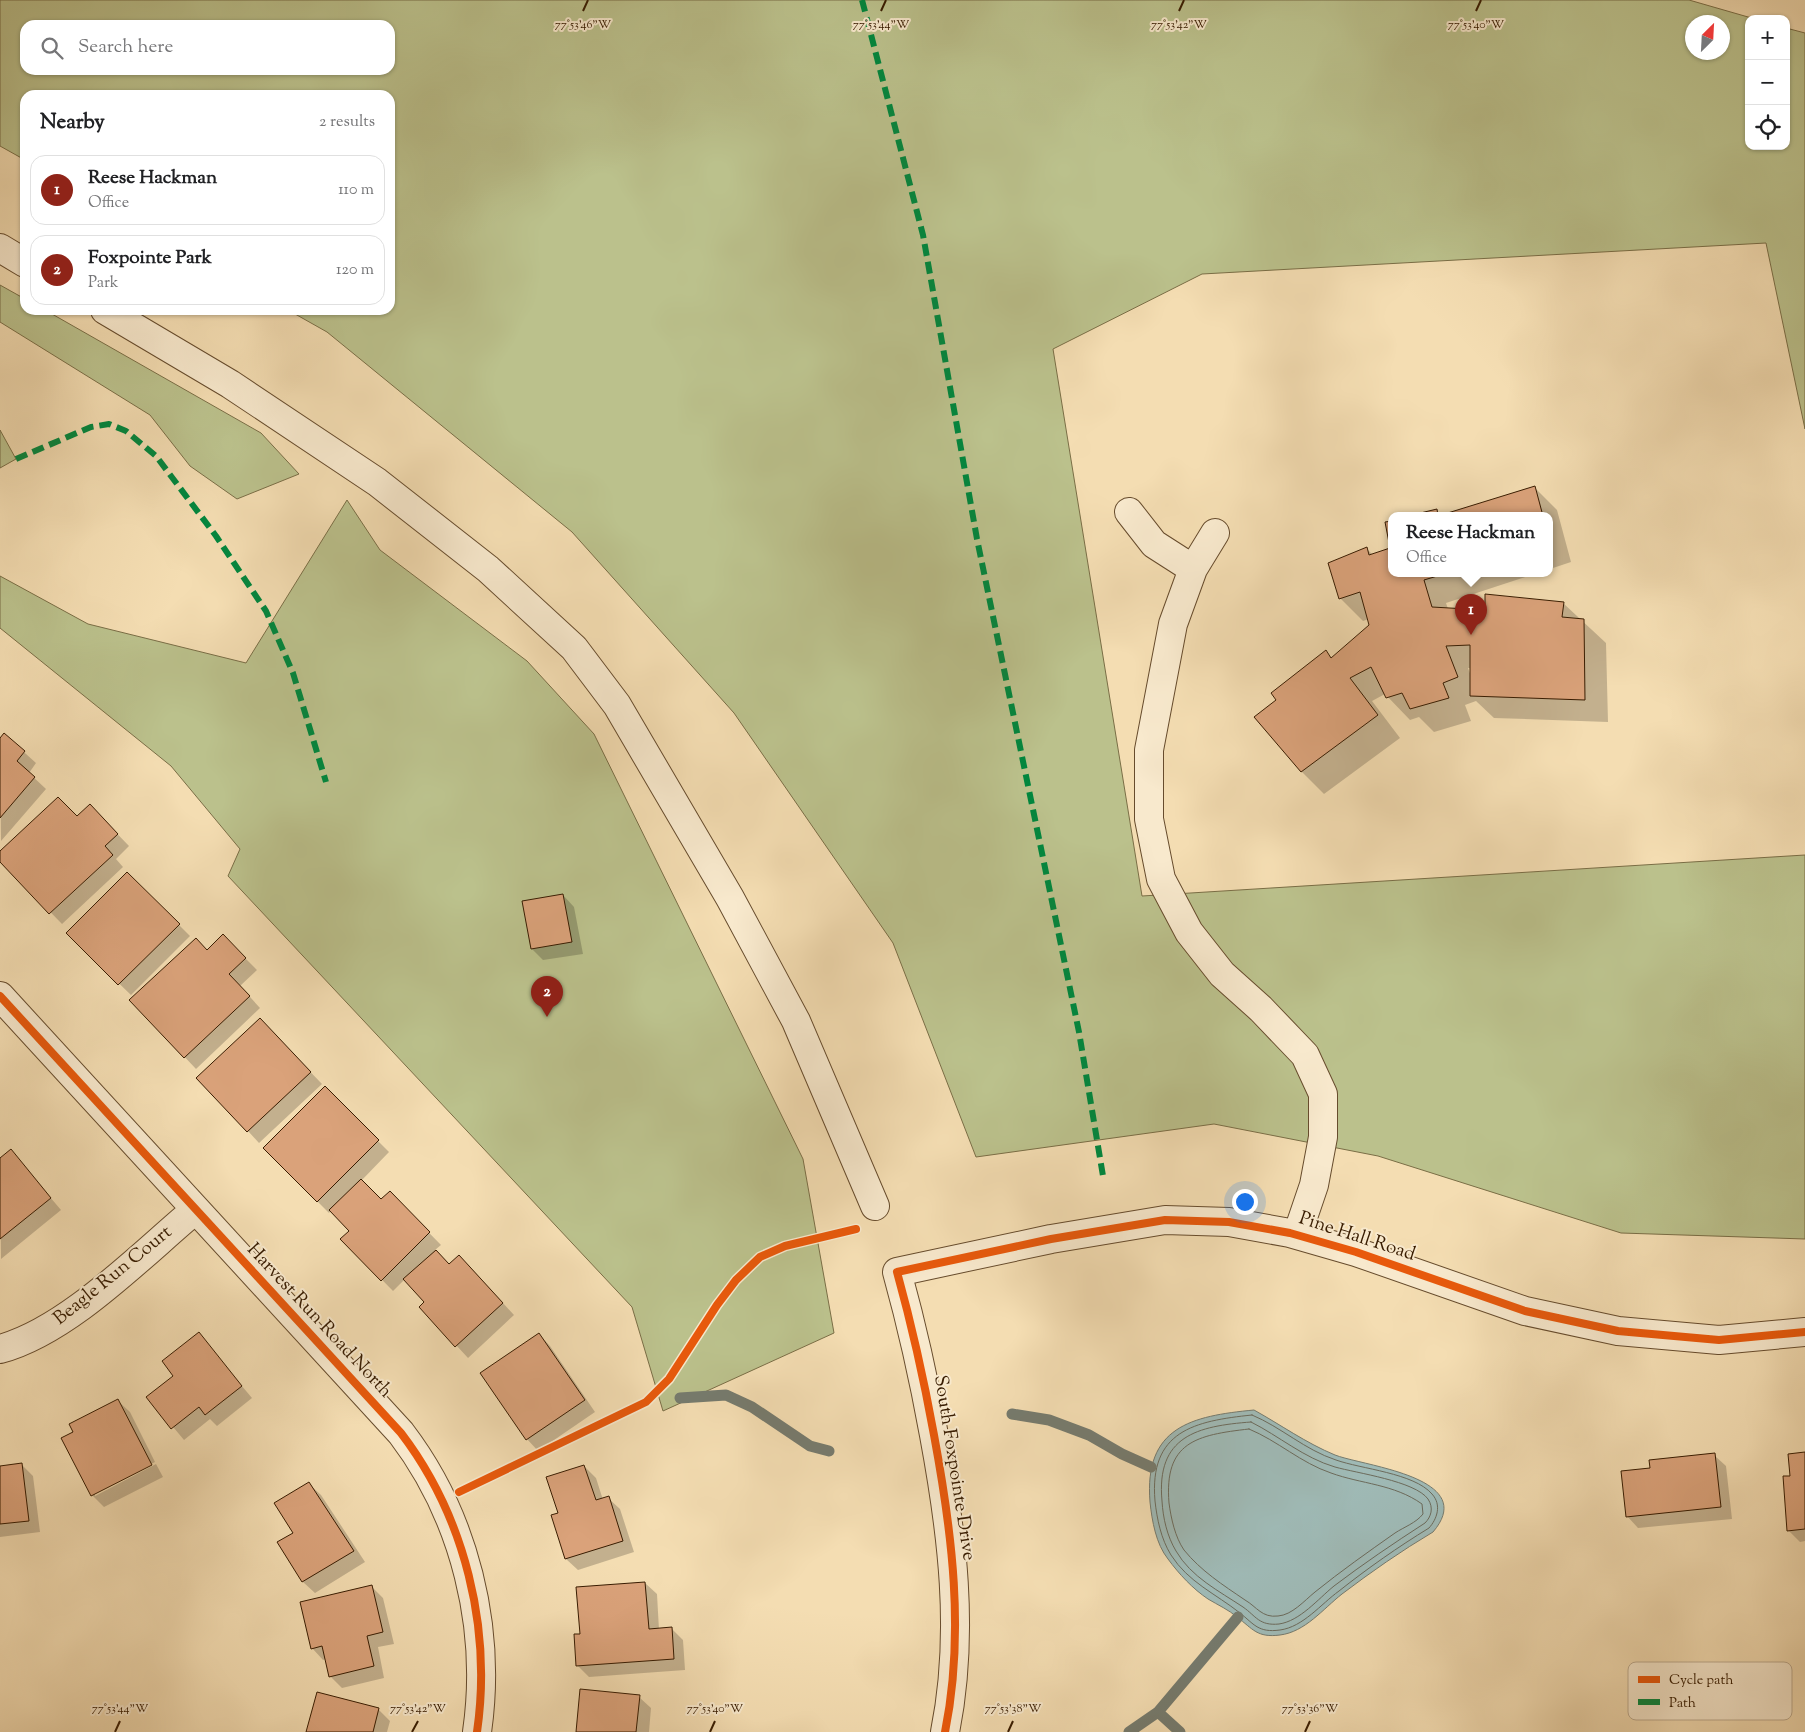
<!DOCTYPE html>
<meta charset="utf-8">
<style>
body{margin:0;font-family:"Sorts Mill Goudy",serif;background:#f2f2f2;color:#202124}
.controls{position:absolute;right:15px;top:15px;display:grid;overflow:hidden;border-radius:10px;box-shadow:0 1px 4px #0004}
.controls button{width:45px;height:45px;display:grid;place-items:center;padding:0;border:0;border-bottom:1px solid #e0e0e0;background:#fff;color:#202124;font:25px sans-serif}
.compass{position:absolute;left:1685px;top:15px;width:45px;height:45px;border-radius:50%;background:#fff;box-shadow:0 1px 4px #0004;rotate:24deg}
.you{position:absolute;left:1244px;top:1201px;width:18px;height:18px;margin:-12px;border:4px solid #fff;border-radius:50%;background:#1a73e8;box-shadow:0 0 0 8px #1a73e833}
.badge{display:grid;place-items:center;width:32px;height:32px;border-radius:50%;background:#8f2418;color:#fff;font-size:16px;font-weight:700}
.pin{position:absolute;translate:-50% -41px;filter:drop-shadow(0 1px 2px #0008)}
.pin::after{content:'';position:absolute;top:26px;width:18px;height:15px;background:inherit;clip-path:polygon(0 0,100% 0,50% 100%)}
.popup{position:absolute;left:1388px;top:512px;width:165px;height:65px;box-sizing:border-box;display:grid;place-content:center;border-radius:10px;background:#fff;filter:drop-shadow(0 1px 4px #0005);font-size:16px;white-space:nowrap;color:#757577}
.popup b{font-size:19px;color:#202124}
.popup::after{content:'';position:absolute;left:50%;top:100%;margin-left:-10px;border:10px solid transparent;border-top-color:#fff}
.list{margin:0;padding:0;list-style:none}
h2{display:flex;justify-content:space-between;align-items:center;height:65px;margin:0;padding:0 20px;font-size:21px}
h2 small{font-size:16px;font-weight:400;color:#757577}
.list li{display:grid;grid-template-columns:32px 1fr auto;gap:15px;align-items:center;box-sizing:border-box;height:70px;margin:0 10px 10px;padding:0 10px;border:1px solid #e0e0e0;border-radius:15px}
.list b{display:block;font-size:19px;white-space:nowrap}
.list p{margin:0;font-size:16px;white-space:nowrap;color:#757577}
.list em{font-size:16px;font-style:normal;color:#757577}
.icon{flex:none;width:28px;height:28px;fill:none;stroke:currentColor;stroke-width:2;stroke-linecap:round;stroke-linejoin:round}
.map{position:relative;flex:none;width:1805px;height:1732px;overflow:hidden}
.search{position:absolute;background:#fff;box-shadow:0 1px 4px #0004;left:20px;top:20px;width:375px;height:55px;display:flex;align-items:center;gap:12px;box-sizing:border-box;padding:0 18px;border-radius:15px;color:#757577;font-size:19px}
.panel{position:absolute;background:#fff;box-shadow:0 1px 4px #0004;left:20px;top:90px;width:375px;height:225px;border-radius:15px}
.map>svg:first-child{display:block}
.green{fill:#bbc18c;stroke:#7a6e46;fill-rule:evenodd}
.water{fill:#9fbab6;stroke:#767b6e}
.shadow{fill:#0003;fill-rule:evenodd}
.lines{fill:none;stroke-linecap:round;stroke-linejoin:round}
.shore{stroke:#6c6b5c;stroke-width:1}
.stream{stroke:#767b6e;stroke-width:11}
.building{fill:#daa27a;stroke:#381c01}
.minor-casing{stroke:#674c2d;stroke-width:30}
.minor{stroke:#f8e9cd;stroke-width:28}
.quiet{stroke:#00873e;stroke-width:6;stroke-dasharray:12 6;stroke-linecap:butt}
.cycleway-casing{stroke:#f8e9cd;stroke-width:11}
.cycleway{stroke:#e8590c;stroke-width:8}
.ticks{fill:none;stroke:#381c01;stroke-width:2}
.labels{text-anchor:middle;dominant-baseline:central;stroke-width:4;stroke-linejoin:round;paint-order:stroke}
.street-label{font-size:19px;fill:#381c01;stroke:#f8e9cd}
.key{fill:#f8e9cd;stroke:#beac90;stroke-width:1}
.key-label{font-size:14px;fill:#381c01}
.ticks-label{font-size:12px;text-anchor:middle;fill:#381c01;stroke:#f8e9cd;stroke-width:4;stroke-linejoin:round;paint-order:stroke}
</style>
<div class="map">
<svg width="1805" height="1732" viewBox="0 0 1805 1732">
<rect width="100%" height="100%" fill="#f4ddb2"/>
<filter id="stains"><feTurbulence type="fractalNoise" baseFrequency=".004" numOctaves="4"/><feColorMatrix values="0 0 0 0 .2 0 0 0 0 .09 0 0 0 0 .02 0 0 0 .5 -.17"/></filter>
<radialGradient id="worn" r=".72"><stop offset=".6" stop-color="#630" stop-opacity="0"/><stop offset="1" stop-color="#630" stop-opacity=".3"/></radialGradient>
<path class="green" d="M0,0H1689L1755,19H1749V146H1786V28L1805,33V429L1766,243L1202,274L1053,349L1142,896L1805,855V1239L1621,1233L1378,1156L1214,1124L976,1157L893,943L734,713L572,532L327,332L288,310H390V95H25V160L0,146ZM1692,22H1722V52H1692ZM25,25H390V70H25Z
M0,285L25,299V310H45L261,433L299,474L237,499L190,466L150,415L0,322Z
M0,430L16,459L0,468Z
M347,500L380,550L527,661L594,734L803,1159L834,1333L663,1411L632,1307L228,876L240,849L171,766L0,628V576L88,624L246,663Z"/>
<path class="water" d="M1254,1410C1281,1425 1306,1443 1335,1455C1363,1466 1480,1477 1433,1532C1401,1551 1371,1572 1342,1594C1323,1609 1305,1632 1280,1635C1257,1638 1253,1629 1237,1617C1229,1610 1218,1605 1208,1599C1193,1589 1179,1574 1168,1559C1156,1544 1152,1521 1150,1502C1144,1427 1191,1416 1254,1410Z"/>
<path class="shadow" d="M1535,488L1557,510L1571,562L1550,569V516H1413L1436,510L1442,516Z
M1392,522V574H1534L1446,603L1448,609L1486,611L1563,603L1606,643L1608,722L1494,718L1476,701L1465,705L1471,721L1434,732L1419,717L1410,720L1385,694L1372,701L1400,738L1324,794L1301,771L1278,700L1326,652L1332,658L1371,626L1369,619L1363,621L1341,599L1329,564L1367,549L1373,555L1392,549L1387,523ZM1468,668H1471V676Z
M5,735L36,763L29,773L46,789L1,841L0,740Z
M101,817L129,846L116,859L123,867L62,924L0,860V853L77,818Z
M127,873L190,936L131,995L67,933Z
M563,895L574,907L583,954L543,960L532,949Z
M223,936L257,970L240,986L260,1008L196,1069L131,1000L207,951Z
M271,1031L322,1084L259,1143L248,1131Z
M325,1088L389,1152L361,1181L381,1201L390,1193L441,1245L435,1250L450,1265L471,1268L514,1315L468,1358L421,1307L426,1302L405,1279L393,1291L342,1239L351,1231L331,1210L329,1213L264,1148Z
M11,1151L61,1210L1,1259L0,1160Z
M198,1334L252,1398L217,1426L210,1419L184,1440L148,1397L175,1376Z
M539,1334L550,1346L595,1412L538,1451L527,1439Z
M118,1401L130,1412L155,1462L95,1493V1496L156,1464L163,1477L104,1507L92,1495L63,1438Z
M1805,1453V1541L1800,1542L1788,1530Z
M1714,1455L1726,1466L1732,1519L1638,1528L1627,1516L1651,1469Z
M21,1464L33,1476L40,1532L0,1537V1467Z
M584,1466L596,1478L603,1500L608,1498L620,1509L634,1552L578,1570L566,1559L559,1514Z
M309,1484L321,1495L365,1562L315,1593L303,1582L279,1543L294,1534Z
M645,1583L657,1594L659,1630L672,1629L683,1640L685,1670L589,1677L577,1665L581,1635Z
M372,1587L383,1598L394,1644L378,1647L384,1678L342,1688L330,1676L326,1659L323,1660L312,1648Z
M639,1697L651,1708L649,1732H577Z
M378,1709L390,1721L387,1732H307Z"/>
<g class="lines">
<path class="shore" d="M1252,1415C1281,1427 1305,1450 1336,1460C1361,1469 1414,1473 1432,1494C1442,1505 1437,1519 1429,1528C1398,1547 1368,1568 1339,1591C1321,1604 1303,1627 1280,1630C1258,1633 1254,1624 1240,1613C1216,1594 1188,1582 1171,1555C1161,1539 1157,1519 1155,1501C1149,1431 1194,1421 1252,1415Z
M1251,1422C1279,1436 1304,1458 1335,1467C1356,1473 1415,1481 1428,1499C1434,1508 1431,1517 1425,1523C1394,1543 1363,1564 1334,1586C1318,1599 1300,1621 1279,1624C1259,1626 1256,1616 1243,1607C1219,1591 1191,1577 1176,1551C1167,1536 1163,1518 1162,1501C1156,1436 1197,1426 1251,1422Z
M1249,1429C1278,1441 1301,1463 1331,1473C1361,1484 1394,1484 1422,1504L1423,1514C1416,1523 1404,1527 1395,1533C1368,1552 1341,1571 1315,1592C1304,1601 1292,1615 1278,1616C1262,1618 1257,1607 1245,1600C1223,1585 1201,1571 1184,1550C1175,1537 1171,1518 1169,1503C1164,1442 1196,1435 1249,1429Z"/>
<path class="stream" d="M680,1398L726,1395L752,1407L810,1446L829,1451
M1012,1414L1049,1420L1089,1435L1122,1454L1151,1467
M1158,1712L1180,1732
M1129,1732L1158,1712L1238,1617"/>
</g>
<path class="building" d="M1535,486L1543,516H1438Z
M1437,509L1438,516H1408Z
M1392,521V574H1444L1424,580L1432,607L1485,610V594L1564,602L1562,617L1584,619L1585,700L1470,696V645L1446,646L1458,677L1443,683L1449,698L1410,709L1402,693L1386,698L1371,667L1350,678L1378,715L1301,772L1254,717L1276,700L1271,693L1326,650L1331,658L1369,625L1360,592L1339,599L1328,563L1367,547L1369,555L1390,548L1385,522Z
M4,733L25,751L17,761L35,777L0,818V738Z
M58,797L77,816L90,804L118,834L105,846L113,855L49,914L0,862V851Z
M127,872L180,924L118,985L66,933Z
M563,894L572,942L531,949L522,901Z
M223,934L246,958L229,974L250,996L184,1058L129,1000L196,938L207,950Z
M260,1018L311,1072L247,1132L196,1078Z
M325,1086L379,1140L317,1202L263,1148Z
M11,1149L51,1198L0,1239V1158Z
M361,1179L381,1199L390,1191L430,1232L381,1281L340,1239L349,1231L329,1210Z
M436,1250L449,1264L459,1255L503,1303L455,1347L419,1307L424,1302L403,1279Z
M199,1332L242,1386L205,1415L199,1407L171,1429L146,1397L173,1376L162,1361Z
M539,1333L585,1400L526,1440L480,1373Z
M118,1399L152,1465L91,1496L61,1438L73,1432L69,1424Z
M1805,1452V1529L1787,1531L1783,1476H1790L1788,1454Z
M1715,1453L1721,1507L1626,1517L1621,1471L1650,1468L1649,1460Z
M22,1463L29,1521L0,1524V1466Z
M584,1465L596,1500L609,1496L623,1541L565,1559L551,1515L558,1513L546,1477Z
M309,1482L354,1551L302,1582L277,1542L293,1533L274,1503Z
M645,1582L649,1629L672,1627L674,1659L576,1666L574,1634H580L576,1587Z
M372,1585L383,1632L367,1636L374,1666L329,1677L322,1646L311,1649L300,1602Z
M580,1689L640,1695L636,1732H576Z
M317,1692L379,1708L373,1732H306Z"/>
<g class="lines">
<g class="minor-casing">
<path id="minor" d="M0,248L25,263
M105,310L230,384L377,482L488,569L574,648L617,705L730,898L796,1021L875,1206
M1129,512L1154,544L1193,569
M1215,533L1193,569L1173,624L1149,750V819L1161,879L1189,932L1222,974L1261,1009L1305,1055L1323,1094V1137L1314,1185L1297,1235
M0,996L401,1433C465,1517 492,1628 477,1732
M0,1349C68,1331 141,1255 195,1210
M945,1732C965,1633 952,1532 934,1435C924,1380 912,1326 897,1272L1051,1239L1165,1220L1229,1222L1290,1233L1356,1252L1525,1311L1618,1331L1719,1340L1805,1332"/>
</g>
<use href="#minor" class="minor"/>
<path class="quiet" d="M862,0L923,235L977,539L1079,1032L1103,1176
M16,459L91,427L109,424L126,431L156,456L216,536L266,611L293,673L326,782"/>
<g class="cycleway-casing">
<path id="cycleway" d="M0,996L401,1433C465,1517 492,1628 477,1732
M459,1492L646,1402L669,1379L717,1305L736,1280L760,1257L785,1246L856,1229
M945,1732C965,1633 952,1532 934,1435C924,1380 912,1326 897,1272L1051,1239L1165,1220L1229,1222L1290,1233L1356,1252L1525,1311L1618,1331L1719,1340L1805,1332"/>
</g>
<use href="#cycleway" class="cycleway"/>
</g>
<path class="ticks" d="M583,11L588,0M881,11L886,0M1179,11L1184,0M1476,11L1481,0M115,1732L120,1721M412,1732L418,1721M710,1732L715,1721M1008,1732L1013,1721M1305,1732L1310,1721"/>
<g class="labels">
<g class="street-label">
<text transform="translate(1357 1237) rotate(18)">Pine Hall Road</text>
<text transform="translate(113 1276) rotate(-39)">Beagle Run Court</text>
<text transform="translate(319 1321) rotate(47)">Harvest Run Road North</text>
<text transform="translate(954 1468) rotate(81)">South Foxpointe Drive</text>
</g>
</g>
<rect x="1628" y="1662" width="164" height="58" rx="8" class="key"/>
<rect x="1638" y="1676" width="22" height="7" fill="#e8590c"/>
<rect x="1638" y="1699" width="22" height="6" fill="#00873e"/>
<g class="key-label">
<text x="1669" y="1684">Cycle path</text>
<text x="1669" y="1707">Path</text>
</g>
<g class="ticks-label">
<text x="583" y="28">77°53'46"W</text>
<text x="881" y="28">77°53'44"W</text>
<text x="1179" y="28">77°53'42"W</text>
<text x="1476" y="28">77°53'40"W</text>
<text x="120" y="1712">77°53'44"W</text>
<text x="418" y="1712">77°53'42"W</text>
<text x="715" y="1712">77°53'40"W</text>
<text x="1013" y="1712">77°53'38"W</text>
<text x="1310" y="1712">77°53'36"W</text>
</g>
<rect width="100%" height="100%" filter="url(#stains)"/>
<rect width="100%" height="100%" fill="url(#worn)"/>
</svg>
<div class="controls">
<button>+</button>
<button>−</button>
<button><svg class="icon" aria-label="locate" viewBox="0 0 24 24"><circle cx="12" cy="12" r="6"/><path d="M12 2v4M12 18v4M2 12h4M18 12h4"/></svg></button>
</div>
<svg class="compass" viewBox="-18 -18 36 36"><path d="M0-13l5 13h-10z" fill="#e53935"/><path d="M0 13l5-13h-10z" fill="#757577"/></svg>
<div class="you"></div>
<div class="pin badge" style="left:1471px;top:635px">1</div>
<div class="popup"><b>Reese Hackman</b>Office</div>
<div class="pin badge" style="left:547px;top:1017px">2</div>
<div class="search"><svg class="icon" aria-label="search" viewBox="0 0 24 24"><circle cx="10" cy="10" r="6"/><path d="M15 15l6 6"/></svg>Search here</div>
<section class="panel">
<h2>Nearby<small>2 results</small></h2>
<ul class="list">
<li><span class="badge">1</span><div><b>Reese Hackman</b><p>Office</p></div><em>110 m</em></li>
<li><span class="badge">2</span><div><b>Foxpointe Park</b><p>Park</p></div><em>120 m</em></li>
</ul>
</section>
</div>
